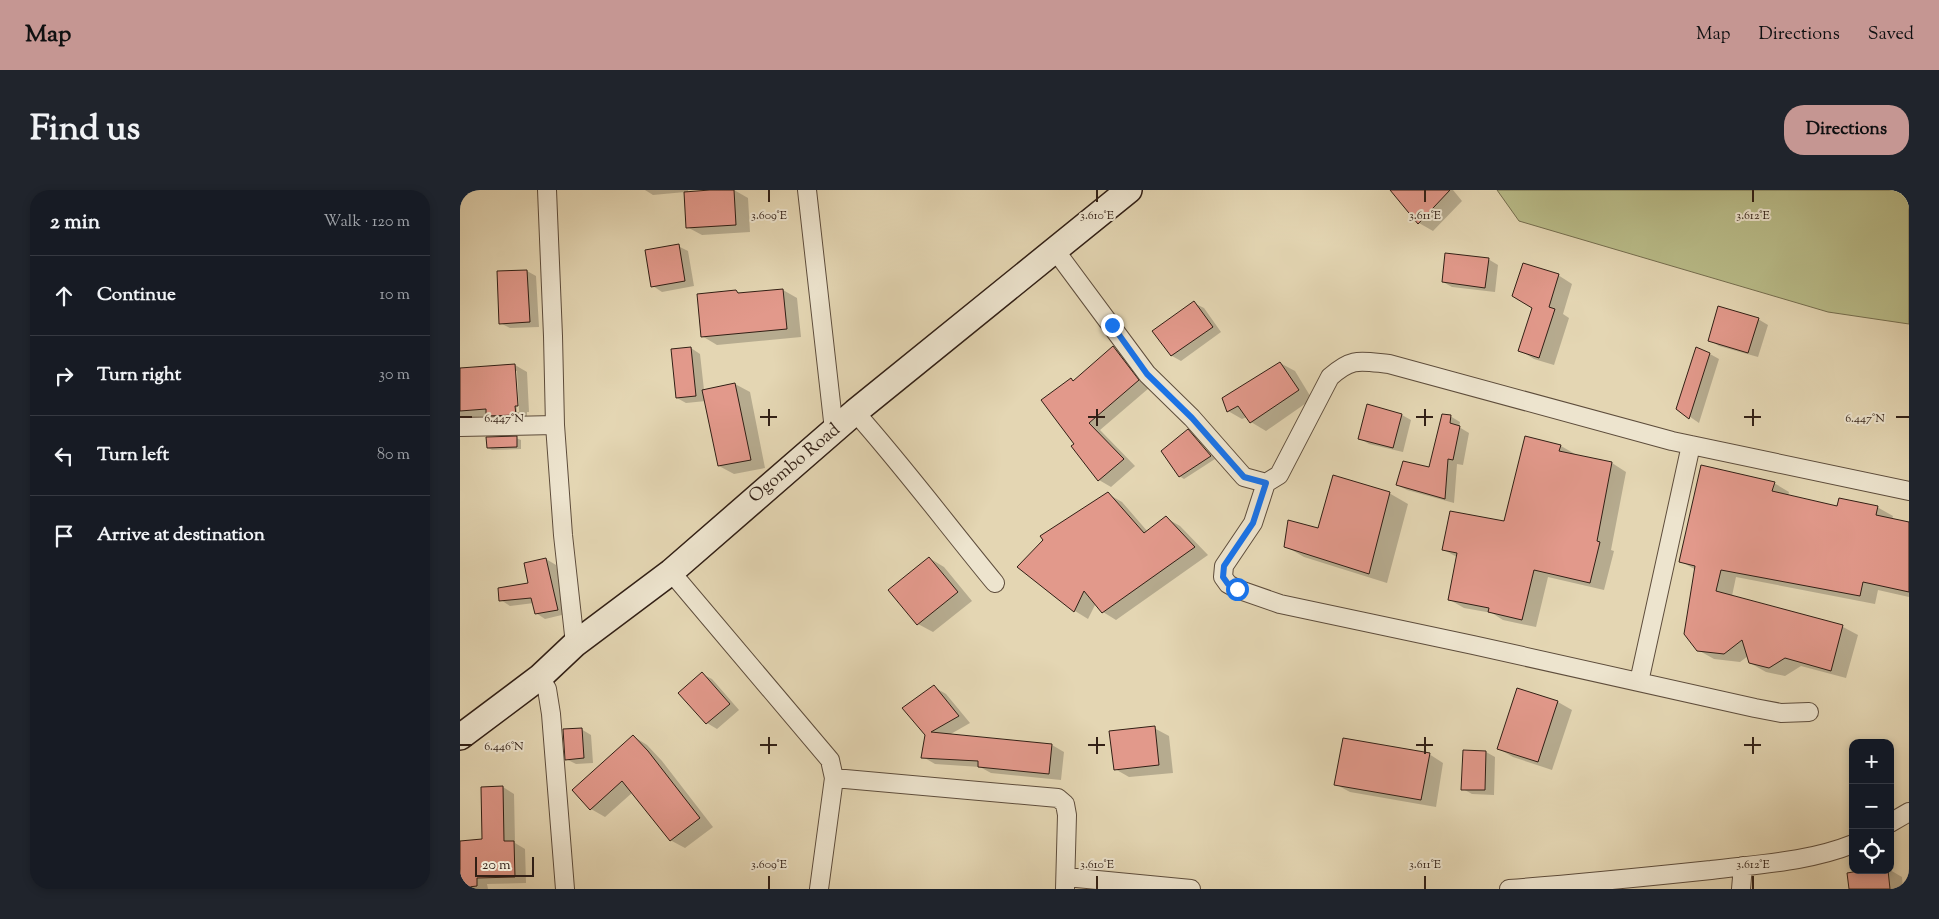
<!DOCTYPE html>
<meta charset="utf-8">
<style>
body{margin:0;font-family:"Sorts Mill Goudy",serif;background:#20242c;color:#f1f3f6}
.controls{position:absolute;right:15px;bottom:15px;display:grid;overflow:hidden;border-radius:10px;box-shadow:0 2px 8px #0003}
.controls button{width:45px;height:45px;display:grid;place-items:center;padding:0;border:0;border-bottom:1px solid #363941;background:#171b24;color:#f1f3f6;font:25px sans-serif}
.scale{position:absolute;left:15px;bottom:12px;width:59px;box-sizing:border-box;padding-left:5px;border:2px solid #311f15;border-top:0;font-size:14px;line-height:18px;white-space:nowrap;color:#311f15;-webkit-text-stroke:4px #ede4ce;paint-order:stroke}
.stop{position:absolute;width:15px;height:15px;margin:-11px;border:4px solid #1a73e8;border-radius:50%;background:#fff}
.stop.end{background:#1a73e8;border-color:#fff;box-shadow:0 1px 5px #0008}
.list{margin:0;padding:0;list-style:none}
h2{display:flex;justify-content:space-between;align-items:center;height:65px;margin:0;padding:0 20px;font-size:21px}
h2 small{font-size:16px;font-weight:400;color:#9ea1a6}
.list li{display:grid;grid-template-columns:32px 1fr auto;gap:15px;align-items:center;box-sizing:border-box;height:80px;padding:0 20px;border-top:1px solid #363941}
.list b{display:block;font-size:19px;white-space:nowrap}
.list em{font-size:16px;font-style:normal;color:#9ea1a6}
.icon{flex:none;width:28px;height:28px;fill:none;stroke:currentColor;stroke-width:2;stroke-linecap:round;stroke-linejoin:round}
.map{position:relative;flex:none;width:1449px;height:699px;overflow:hidden;border-radius:20px}
header{display:flex;align-items:center;gap:30px;box-sizing:border-box;height:70px;padding:0 25px;background:#c59692;color:#111}
header strong{font-size:24px}
nav{display:flex;gap:28px;margin-inline-start:auto;font-size:18px}
.intro{display:flex;align-items:center;justify-content:space-between;box-sizing:border-box;height:120px;padding:0 30px}
h1{margin:0;font-size:35px}
.button{padding:12px 22px;border-radius:20px;background:#c59692;color:#111;font-size:18px;font-weight:700}
main{display:flex;gap:30px;padding:0 30px}
aside{flex:1;background:#171b24;border-radius:20px;box-shadow:0 2px 8px #0003}
.map>svg:first-child{display:block}
.green{fill:#b9bc89;stroke:#756e4f}
.shadow{fill:#0003;fill-rule:evenodd}
.building{fill:#e2998b;stroke:#311f15}
.lines{fill:none;stroke-linecap:round;stroke-linejoin:round}
.minor-casing{stroke:#5e4d3c;stroke-width:20}
.secondary-casing{stroke:#311f15;stroke-width:28}
.minor{stroke:#ede4ce;stroke-width:18}
.secondary{stroke:#ede4ce;stroke-width:25}
.route{stroke:#1a73e8;stroke-width:6}
.ticks{fill:none;stroke:#311f15;stroke-width:2}
.labels{text-anchor:middle;dominant-baseline:central;stroke-width:4;stroke-linejoin:round;paint-order:stroke}
.street-label{font-size:18px;fill:#311f15;stroke:#ede4ce}
.ticks-label{font-size:12px;text-anchor:middle;fill:#311f15;stroke:#ede4ce;stroke-width:4;stroke-linejoin:round;paint-order:stroke}
</style>
<header>
<strong>Map</strong>
<nav><a>Map</a><a>Directions</a><a>Saved</a></nav>
</header>
<div class="intro"><h1>Find us</h1><a class="button">Directions</a></div>
<main>
<aside>
<h2>2 min<small>Walk · 120 m</small></h2>
<ul class="list">
<li><svg class="icon" aria-label="ahead" viewBox="0 0 24 24"><path d="M12 20V5M6 11l6-6 6 6"/></svg><div><b>Continue</b></div><em>10 m</em></li>
<li><svg class="icon" aria-label="right" viewBox="0 0 24 24"><path d="M7 20v-9h11M14 6l5 5-5 5"/></svg><div><b>Turn right</b></div><em>30 m</em></li>
<li><svg class="icon" aria-label="left" viewBox="0 0 24 24"><path d="M17 20v-9H6M10 6l-5 5 5 5"/></svg><div><b>Turn left</b></div><em>80 m</em></li>
<li><svg class="icon" aria-label="arrive" viewBox="0 0 24 24"><path d="M6 21V4h12l-3 4 3 4H6"/></svg><div><b>Arrive at destination</b></div></li>
</ul>
</aside>
<div class="map">
<svg width="1449" height="699" viewBox="0 0 1449 699">
<rect width="100%" height="100%" fill="#e4d6b3"/>
<filter id="stains"><feTurbulence type="fractalNoise" baseFrequency=".004" numOctaves="4"/><feColorMatrix values="0 0 0 0 .2 0 0 0 0 .09 0 0 0 0 .02 0 0 0 .5 -.17"/></filter>
<radialGradient id="worn" r=".72"><stop offset=".6" stop-color="#630" stop-opacity="0"/><stop offset="1" stop-color="#630" stop-opacity=".3"/></radialGradient>
<path class="green" d="M1037,0H1449V134L1368,122L1059,31Z"/>
<path class="shadow" d="M185,0H228V3L274,0L288,8L290,42L242,45L227,37L225,2L193,5Z
M931,0H993L1002,11L973,41L959,33Z
M218,56L228,61L234,96L202,102L193,96Z
M1028,69L1038,75L1035,102L992,97L983,92Z
M67,81L76,86L79,137L50,138L40,133Z
M1098,85L1112,94L1103,124L1109,128L1094,175L1074,169L1059,160Z
M323,100L337,108L341,147L257,155L242,146L276,101L280,104Z
M734,113L744,118L761,142L721,171L712,166L694,141Z
M1298,129L1308,135L1298,167L1259,156L1249,150Z
M231,158L240,164L244,200L275,194L290,202L305,278L274,284L259,276L246,211L226,213L217,208Z
M653,158L665,165L689,198L640,240L675,276L651,297L639,290L613,256L615,255L611,189L614,191Z
M1250,164L1259,169L1239,233L1217,218Z
M820,173L835,181L852,209L806,241L791,232L787,227L782,229L768,221Z
M55,175L67,182L69,222H67V231L39,232L29,226L0,228V179ZM54,181H57L59,222H57Z
M942,225L951,230L943,262L909,254L899,248Z
M990,226L1000,232L999,237L1009,243L1003,275L997,274L994,313L947,300L937,295L970,278Z
M728,241L732,243L755,269L724,289L719,286Z
M56,248L61,250V259L32,260L28,258Z
M1101,256L1115,264L1114,266L1152,273L1166,282L1151,360L1154,361L1144,400L1088,387L1076,437L1043,430L1032,423L1004,418L990,410L997,367L984,360L1045,333Z
M1314,293L1329,302L1328,306L1378,317H1417L1433,326L1432,330L1449,333V407L1418,400L1415,414L1276,387L1272,406L1383,437L1398,445L1386,488L1341,476L1325,486L1306,482L1290,473L1288,466L1280,472L1254,469L1238,460L1236,380L1220,371Z
M929,303L948,314L927,393L844,367L825,356Z
M648,304L662,312L688,342L706,328L720,336L748,365L656,430L643,422L636,413L628,429L615,421L559,377Z
M469,368L484,377L512,411L473,442L458,434L430,400Z
M86,369L96,375L106,424L85,429L76,423L74,413L50,416L41,410L70,394Z
M242,484L252,489L279,520L257,539L247,533L220,503Z
M474,497L486,504L510,533L489,545L592,555L604,562L601,590L531,583L520,577L475,574L463,567Z
M1098,512L1112,520L1092,580L1053,567L1039,559Z
M694,538L709,546L713,583L669,587L655,579Z
M121,539L131,545L133,573L116,574L106,569Z
M173,546L187,555L202,571L253,637L225,658L210,650L173,602L145,627L131,619Z
M1026,562L1035,567L1034,605L1012,604L1003,599Z
M969,564L983,573L976,617L890,602L875,594Z
M43,597L54,604L55,653L65,659L66,693L27,694L28,699H0V652L23,650Z
M1415,680H1430L1442,687L1443,699H1390Z"/>
<path class="building" d="M250,0H274L276,35L226,38L224,2Z
M930,0H990L958,34Z
M219,54L225,91L191,97L185,60Z
M985,63L1029,68L1025,98L982,92Z
M1063,73L1099,84L1089,117L1095,119L1079,168L1058,161L1072,118L1052,106Z
M67,80L70,132L39,134L37,81Z
M323,99L327,139L241,147L237,104L276,100L278,103Z
M734,111L753,137L711,166L692,141Z
M1258,116L1299,128L1288,163L1248,151Z
M653,156L679,190L629,233L664,269L638,291L611,256L614,254L581,210L611,188L613,191Z
M231,157L236,206L216,208L211,159Z
M1236,157L1250,163L1229,229L1216,219Z
M820,172L839,200L790,233L778,216L767,222L762,208Z
M55,174L58,216H55L56,225L26,226V219L0,221V178Z
M275,193L291,270L258,276L242,200Z
M907,214L942,224L933,258L898,249Z
M982,224L991,225L990,233L1000,236L993,270L988,269L985,309L936,295L943,271L969,277Z
M728,239L751,266L719,287L701,261Z
M57,246V257L27,258L26,247Z
M1065,246L1101,255L1099,261L1152,272L1137,351L1140,352L1130,393L1074,380L1062,430L1028,422L1029,418L988,410L997,363L982,360L990,321L1044,331Z
M1241,275L1315,292L1312,301L1377,316L1379,308L1418,316L1416,325L1449,332V402L1403,392L1400,406L1261,380L1256,401L1383,435L1371,481L1325,468L1309,478L1289,473L1282,450L1264,464L1237,461L1224,444L1235,376L1219,372Z
M873,285L930,302L909,384L824,357L828,330L858,338Z
M648,302L684,343L706,326L735,357L642,423L624,401L614,422L557,377L583,350L580,346Z
M469,367L498,402L457,435L428,400Z
M86,368L98,420L75,424L71,408L39,411L38,398L68,393L64,373Z
M242,482L270,514L246,534L218,503Z
M474,495L499,526L471,542L592,554L589,584L518,577V571L461,568L465,545L442,518Z
M1057,498L1098,511L1078,572L1037,559Z
M695,536L699,575L654,580L649,541Z
M122,538L124,568L105,570L103,539Z
M173,545L188,561L240,628L210,651L162,591L130,620L112,600Z
M883,548L970,563L961,610L874,595Z
M1003,560L1026,561L1025,600H1001Z
M43,596L44,651H54L55,687L17,688V696L0,698V651L22,649L21,597Z
M1405,680H1428L1430,699H1389L1387,683Z"/>
<g class="lines">
<g class="minor-casing">
<path id="minor" d="M87,0L93,146L95,235
M347,0L374,240
M595,60L687,184L732,228L784,287L806,293L819,285L870,187C892,167 900,171 929,174L1212,251L1449,301
M395,222C444,277 488,336 535,393
M0,237L95,235L103,345L115,454
M806,293L793,333L764,376L763,387L768,394L777,399L820,414L1013,455L1295,518L1321,523L1349,522
M211,382L370,570L374,588L359,699
M80,487L87,499L91,524L105,699
M1179,492L1231,255
M374,588L598,608L605,614L607,625L605,699
M1430,633L1449,622
M606,687L731,699
M1049,699C1117,694 1184,687 1251,680C1298,674 1348,672 1393,654
M1281,699L1283,676"/>
</g>
<g class="secondary-casing">
<path id="secondary" d="M0,547L80,487L115,454L211,382L395,222L669,0"/>
</g>
<use href="#minor" class="minor"/>
<use href="#secondary" class="secondary"/>
</g>
<g class="lines">
<path class="route" d="M652,135L687,184L732,228L784,287L806,293L793,333L764,376L763,387L768,394L777,399"/>
</g>
<path class="ticks" d="M309,0V12M637,0V12M965,0V12M1293,0V12M309,219V236M637,219V236M965,219V236M1293,219V236M0,227H12M300,227H317M628,227H645M956,227H973M1284,227H1301M1436,227H1449M309,547V564M637,547V564M965,547V564M1293,547V564M0,555H12M300,555H317M628,555H645M956,555H973M1284,555H1301M309,686V699M637,686V699M965,686V699M1293,686V699"/>
<g class="labels">
<g class="street-label">
<text transform="translate(335 274) rotate(-40)">Ogombo Road</text>
</g>
</g>
<g class="ticks-label">
<text x="309" y="29">3.609°E</text>
<text x="637" y="29">3.610°E</text>
<text x="965" y="29">3.611°E</text>
<text x="1293" y="29">3.612°E</text>
<text x="44" y="232">6.447°N</text>
<text x="1405" y="232">6.447°N</text>
<text x="44" y="560">6.446°N</text>
<text x="309" y="678">3.609°E</text>
<text x="637" y="678">3.610°E</text>
<text x="965" y="678">3.611°E</text>
<text x="1293" y="678">3.612°E</text>
</g>
<rect width="100%" height="100%" filter="url(#stains)"/>
<rect width="100%" height="100%" fill="url(#worn)"/>
</svg>
<div class="controls">
<button>+</button>
<button>−</button>
<button><svg class="icon" aria-label="locate" viewBox="0 0 24 24"><circle cx="12" cy="12" r="6"/><path d="M12 2v4M12 18v4M2 12h4M18 12h4"/></svg></button>
</div>
<div class="scale">20 m</div>
<div class="stop" style="left:777px;top:399px"></div>
<div class="stop end" style="left:652px;top:135px"></div>
</div>
</main>
